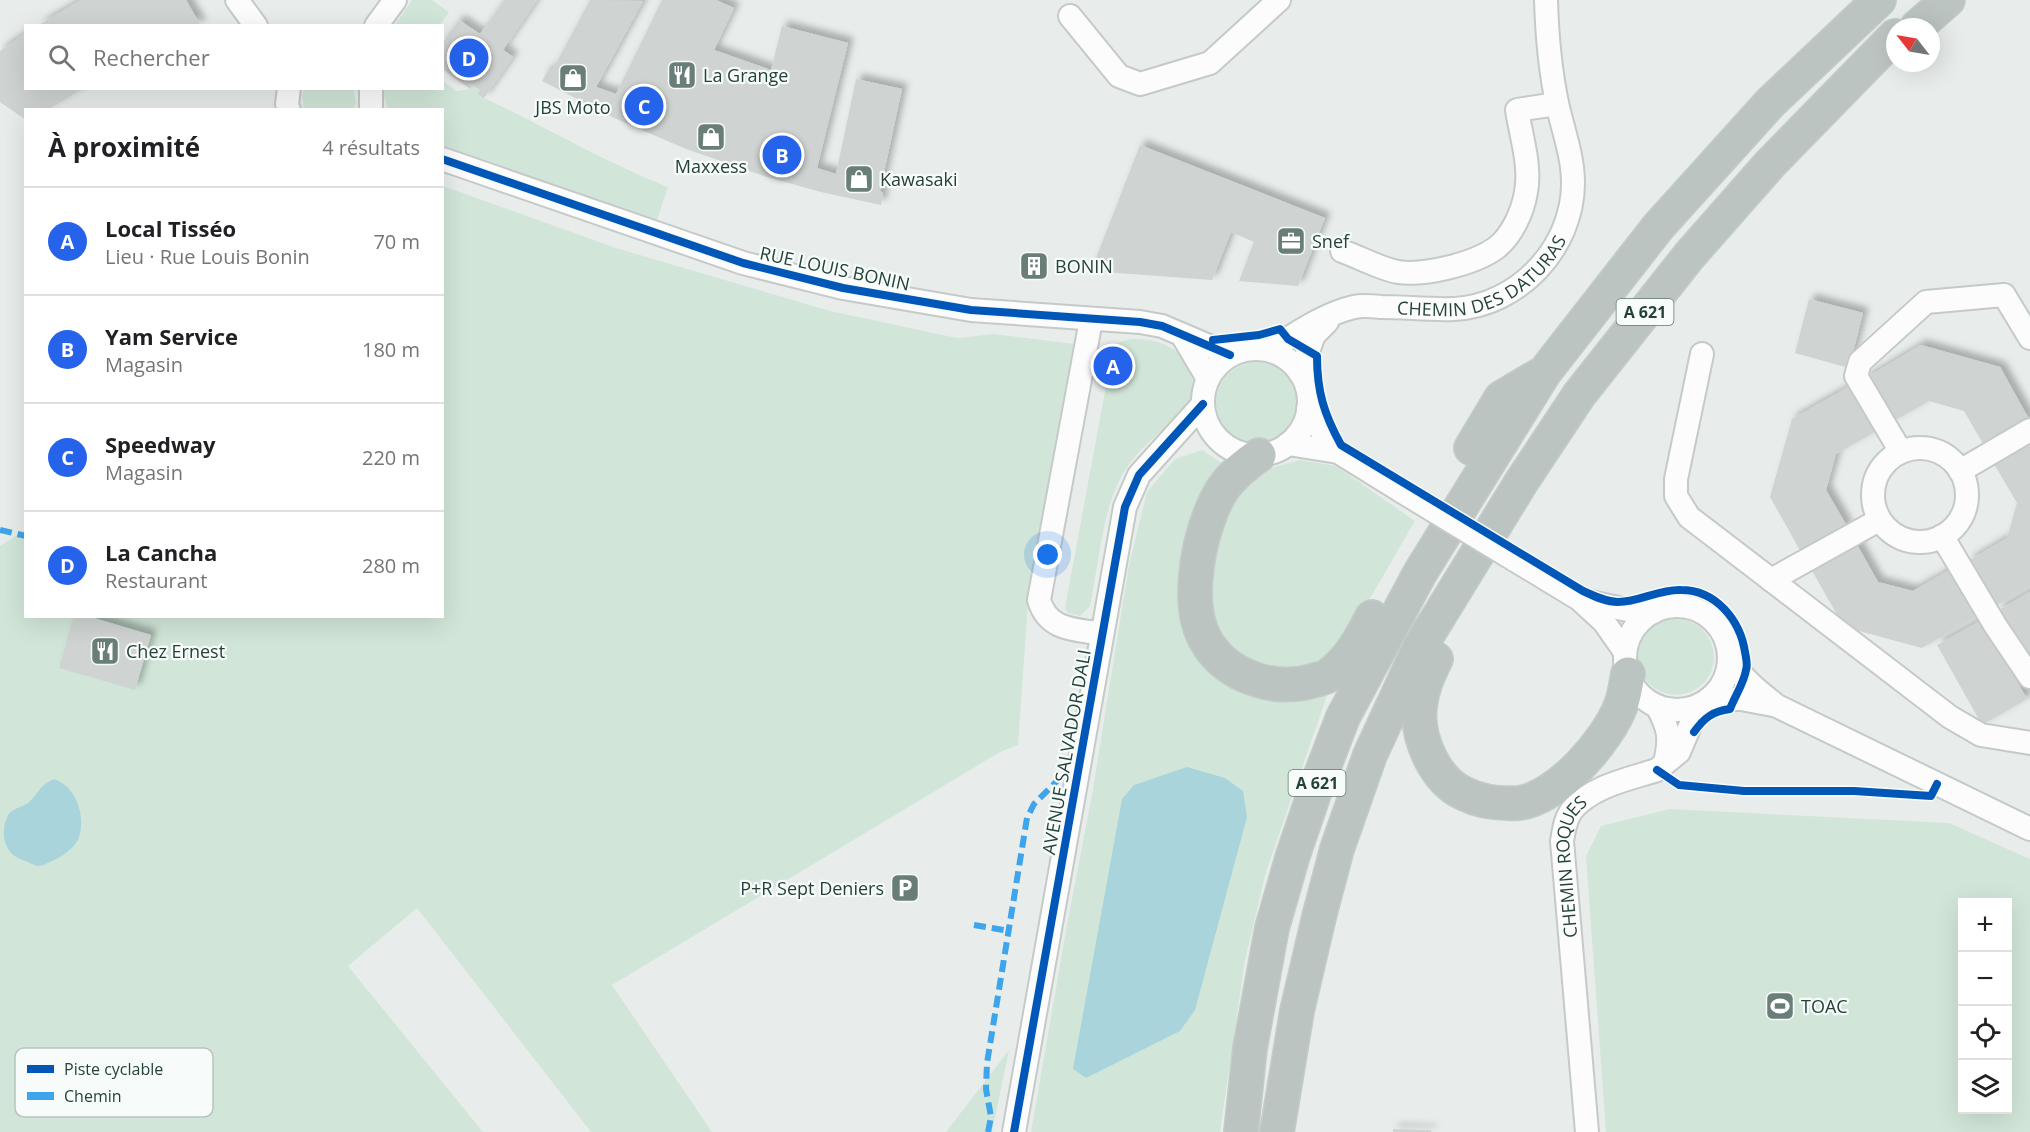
<!DOCTYPE html>
<html lang="fr">
<meta charset="utf-8">
<style>
body{margin:0;font-family:"Open Sans",sans-serif;background:#f6f6f6;color:#202124}
.controls{position:absolute;right:18px;bottom:18px;display:grid;overflow:hidden;border-radius:0px;box-shadow:0 6px 24px #0002}
.controls button{width:54px;height:54px;display:grid;place-items:center;padding:0;border:0;border-bottom:2px solid #e0e0e0;background:#fff;color:#202124;font:30px sans-serif}
.compass{position:absolute;left:1886px;top:18px;width:54px;height:54px;border-radius:50%;background:#fff;box-shadow:0 6px 24px #0002;rotate:301deg}
.you{position:absolute;left:1048px;top:555px;width:21px;height:21px;margin:-15px;border:4px solid #fff;border-radius:50%;background:#1a73e8;box-shadow:0 0 0 9px #1a73e833}
.badge{display:grid;place-items:center;width:39px;height:39px;border-radius:50%;background:#2563eb;color:#fff;font-size:20px;font-weight:700}
.pin{position:absolute;translate:-50% -50%;border:3px solid #fff;box-shadow:0 2px 6px #0006}
.list{margin:0;padding:0;list-style:none}
h2{display:flex;justify-content:space-between;align-items:center;height:78px;margin:0;padding:0 24px;font-size:26px}
h2 small{font-size:20px;font-weight:400;color:#757577}
.list li{display:grid;grid-template-columns:39px 1fr auto;gap:18px;align-items:center;box-sizing:border-box;height:108px;padding:0 24px;border-top:2px solid #e0e0e0}
.list b{display:block;font-size:22px;white-space:nowrap}
.list p{margin:0;font-size:20px;white-space:nowrap;color:#757577}
.list em{font-size:20px;font-style:normal;color:#757577}
.icon{flex:none;width:33px;height:33px;fill:none;stroke:currentColor;stroke-width:2;stroke-linecap:round;stroke-linejoin:round}
.map{position:relative;flex:none;width:2030px;height:1132px;overflow:hidden}
.search{position:absolute;background:#fff;box-shadow:0 6px 24px #0002;left:24px;top:24px;width:420px;height:66px;display:flex;align-items:center;gap:15px;box-sizing:border-box;padding:0 21px;border-radius:0px;color:#757577;font-size:22px}
.panel{position:absolute;background:#fff;box-shadow:0 6px 24px #0002;left:24px;top:108px;width:420px;height:510px;border-radius:0px}
.map>svg:first-child{display:block}
.green{fill:#d1e6d8;fill-rule:evenodd}
.water{fill:#a9d4db}
.building{fill:#cfd4d2;filter:url(#shadow)}
.lines{fill:none;stroke-linecap:round;stroke-linejoin:round}
.minor-casing{stroke:#c5cac8;stroke-width:26}
.highway-casing{stroke:#c3ccc9;stroke-width:36}
.minor{stroke:#fcfcfc;stroke-width:22}
.highway{stroke:#bcc4c2;stroke-width:33}
.minor-bridge-casing{stroke:#c5cac8;stroke-width:26;stroke-linecap:butt}
.minor-bridge{stroke:#fcfcfc;stroke-width:22}
.quiet{stroke:#3ea4ec;stroke-width:6;stroke-dasharray:12 6;stroke-linecap:butt}
.cycleway-casing{stroke:#f7fbf9;stroke-width:11}
.cycleway{stroke:#0057b8;stroke-width:8}
.labels{text-anchor:middle;dominant-baseline:central;stroke-width:4.5;stroke-linejoin:round;paint-order:stroke}
.shield{fill:#f7fbf9;stroke:#637a73;stroke-width:1.5}
.shield-label{font-size:16px;font-weight:bold;fill:#24423a}
.poi-label{font-size:18px;fill:#24423a;stroke:#f7fbf9;text-anchor:start}
.street-label{font-size:18px;fill:#24423a;stroke:#f7fbf9}
.key{fill:#f7fbf9;stroke:#b8c4c0;stroke-width:1.5}
.key-label{font-size:16px;fill:#24423a}
</style>
<div class="map">
<svg width="2030" height="1132" viewBox="0 0 2030 1132">
<defs>
<filter id="shadow"><feDropShadow dx="5.5" dy="-5.5" stdDeviation="3" flood-color="#0004"/></filter>
</defs>
<rect width="100%" height="100%" fill="#e8edeb"/>
<path class="green" d="M412,0H432L449,12L440,25H395Z
M443,81L456,91L470,89L472,85L480,90L478,94L484,98C546,127 604,162 668,187L655,226L461,157L443,148L442,110L388,109L382,89L442,88Z
M304,89H353L356,103L353,109H304L302,96Z
M443,186L616,248L830,311L957,338L993,334L1074,344L1028,603L1018,745L1000,752L612,985L712,1132H591L417,908L348,966L483,1132H0V546L25,530L26,616H442Z
M1132,339C1151,338 1173,344 1185,360C1195,373 1196,397 1185,411C1178,419 1168,425 1160,432C1145,445 1128,462 1119,481C1102,516 1098,568 1090,606L1080,616L1068,613L1065,608L1113,348L1119,342Z
M1216 403a41 41 0 1 1 82 0a41 41 0 1 1-82 0Z
M1202,450L1229,468L1184,575L1223,679L1331,684L1266,872L1245,960L1220,1132H1031L1067,925L1092,795L1129,565L1147,492L1175,459Z
M1300,460L1336,466L1415,521L1354,626L1337,649L1318,665L1272,674L1229,651L1207,606L1224,504L1260,471Z
M1638 657a38 38 0 1 1 76 0a38 38 0 1 1-76 0Z
M1670,809L1949,823L2030,859V1132H1606L1586,856L1601,826ZM1962,902H2008V1110H1962Z
M1009,1050L992,1132H946Z"/>
<path class="water" d="M1187,767L1225,778L1243,791L1247,817L1195,1010L1180,1031L1086,1078L1073,1069L1122,799L1134,785Z
M54,779C76,786 86,816 79,837C76,847 62,857 52,861C49,862 43,866 39,866C34,866 27,861 22,860C3,853 0,832 8,815C12,809 22,807 28,803C39,794 39,785 54,779Z"/>
<path class="building" d="M81,0H186L201,26H37Z
M504,0H537L503,50L513,57L484,98L477,94L480,90L472,85L470,89L442,69V44L459,20L480,34Z
M590,0L643,1L596,87L616,94L662,0H716L734,8L714,50L771,70L782,26L848,43L817,168L836,174L856,79L902,89L880,191L883,193L881,205L821,192L767,177L686,149L614,118L542,81L548,70L552,71Z
M26,33V88H84L47,110H26V120L0,102V51Z
M1140,145L1325,218L1298,286L1239,281L1254,242L1231,232L1212,280L1091,271Z
M1031,261L1040,265L1038,270L1028,266Z
M1809,299L1863,313L1849,368L1795,353Z
M1921,345L2000,367L2030,421L1986,449L1964,411L1929,401L1890,423L1864,379Z
M1111,359L1118,360L1116,374L1108,373Z
M1850,386L1875,432L1836,454L1826,490L1848,528L1802,554L1770,497L1792,419Z
M2030,443V586L1994,607L1968,561L2007,538L2017,503L1994,464Z
M1856,543L1878,582L1913,591L1953,568L1979,615L1922,648L1844,627L1811,569Z
M2030,592V671L1997,611Z
M74,616H87L151,635L135,690L59,668Z
M1982,620L2027,699L1982,725L1937,645Z
M1393,1129L1431,1130V1132H1393Z"/>
<g class="lines">
<g class="minor-casing">
<g id="minor">
<path d="M237,0L256,26"/>
<path d="M1070,16L1119,76L1140,84L1210,63L1279,0"/>
<path d="M376,26L395,0"/>
<path d="M371,88V110"/>
<path d="M289,110L287,104L289,88"/>
<path d="M442,159L743,263L843,288L971,310L1140,322L1162,326L1230,355"/>
<path d="M1342,251C1359,257 1381,269 1398,272C1424,276 1474,264 1496,248C1512,236 1523,211 1526,192C1531,166 1521,136 1517,110L1557,104"/>
<path d="M1091,320L1039,600C1048,631 1075,629 1102,634"/>
<path d="M1182,335L1208,379"/>
<circle cx="1256" cy="402" r="53"/>
<path id="s1" d="M1270,350C1295,334 1324,314 1354,307C1362,305 1372,306 1381,307C1405,307 1430,310 1454,309C1518,306 1573,248 1573,183C1573,156 1563,130 1557,103C1550,69 1547,35 1546,0"/>
<path d="M1702,354L1676,479V496L1689,517L1950,717L1981,735L2030,743"/>
<path d="M1300,373L1314,335L1327,322"/>
<path d="M1308,409L1323,433L1338,452L1401,491"/>
<path d="M1288,444L1338,452"/>
<circle cx="1920" cy="495" r="47"/>
<path d="M1901,452L1856,376L1860,362L1926,302L2004,295L2030,338"/>
<path d="M1960,471L2030,430"/>
<path d="M1942,536L1995,625L2030,677"/>
<path d="M1513,559L1579,599L1604,622L1625,652"/>
<path d="M1771,580L1879,520"/>
<path d="M1581,600L1632,611L1654,612"/>
<circle cx="1677" cy="658" r="52"/>
<path d="M1729,657C1741,678 1758,691 1777,706L2030,829"/>
<path d="M1709,699H1741L1773,705"/>
<path d="M1657,706C1669,729 1671,737 1665,763"/>
<path d="M1014,1132L1125,507L1139,475L1203,404"/>
<path id="s2" d="M1587,1132L1562,841C1564,830 1565,819 1572,810C1592,786 1629,779 1657,770L1679,752L1699,705"/>
</g>
</g>
<g class="highway-casing">
<path id="highway" d="M1917,27L1948,0
M1471,448L1501,398L1540,375
M1259,455C1245,465 1232,475 1222,490C1200,525 1184,601 1205,639C1225,676 1273,692 1312,681C1317,679 1324,679 1329,675C1350,659 1360,640 1372,617
M1436,659C1428,675 1422,688 1420,706C1416,738 1435,781 1465,794C1481,802 1501,804 1519,803C1558,798 1608,740 1621,705C1625,695 1626,684 1628,674
M1241,1132L1250,1048L1272,928L1293,855L1317,785L1343,717L1420,573L1544,373L1658,227L1770,103L1879,0
M1277,1132L1297,1011L1319,917L1337,849L1370,755L1420,647L1522,481L1579,395L1689,256L1770,164L1895,36"/>
</g>
<use href="#minor" class="minor"/>
<use href="#highway" class="highway"/>
<g class="minor-bridge-casing">
<path id="minor-bridge" d="M1401,491L1513,559"/>
</g>
<use href="#minor-bridge" class="minor-bridge"/>
<path class="quiet" d="M0,530L26,536
M974,925L1009,931
M988,1132L991,1117L986,1089L987,1063L1027,818L1034,804L1058,780L1062,771"/>
<g class="cycleway-casing">
<path id="cycleway" d="M442,159L743,263L843,288L971,310L1140,322L1162,326L1230,355
M1213,340L1259,335L1280,329L1288,339L1317,356C1317,392 1324,414 1341,445L1583,591C1594,596 1606,602 1618,602C1640,602 1659,589 1681,590C1716,590 1740,620 1745,652C1746,658 1748,665 1746,670C1744,683 1735,696 1730,709C1713,711 1704,718 1694,732
M1657,770L1679,785L1744,791H1854L1931,796L1937,784
M1014,1132L1125,507L1139,475L1203,404"/>
</g>
<use href="#cycleway" class="cycleway"/>
</g>
<defs>
<g id="restaurant-square" transform="scale(1.5)"><rect x="-9" y="-9" width="18" height="18" rx="4" fill="#697e78" stroke="#f7fbf9"/><path d="M-5-6h1v4h1v-4h1v4h1v-4h1v5L-1.5 .5V6h-2V.5L-5-1ZM5-6V6H3V1.5H1.5Q1.5-4 5-6Z" fill="#fff"/></g>
<g id="shop-square" transform="scale(1.5)"><rect x="-9" y="-9" width="18" height="18" rx="4" fill="#697e78" stroke="#f7fbf9"/><path d="M-5-2.5h2.3a2.7 3.5 0 0 1 5.4 0H5L5.5 6h-11ZM-1.5-2.5h3a1.5 2.3 0 0 0-3 0Z" fill="#fff"/></g>
<g id="office-square" transform="scale(1.5)"><rect x="-9" y="-9" width="18" height="18" rx="4" fill="#697e78" stroke="#f7fbf9"/><path d="M-6-3h4V-5.5h4V-3h4V5H-6ZM-1-4.5V-3h2v-1.5ZM-6 0V1H6V0Z" fill="#fff"/></g>
<g id="building-square" transform="scale(1.5)"><rect x="-9" y="-9" width="18" height="18" rx="4" fill="#697e78" stroke="#f7fbf9"/><path d="M-4-6H4V6H1V3H-1V6H-4ZM-2.5-4.3h1.7v1.8h-1.7ZM.8-4.3h1.7v1.8H.8ZM-2.5-1h1.7V.8h-1.7ZM.8-1h1.7V.8H.8Z" fill="#fff"/></g>
<g id="parking-square" transform="scale(1.5)"><rect x="-9" y="-9" width="18" height="18" rx="4" fill="#697e78" stroke="#f7fbf9"/><path d="M-3.5-5.5H1a3.5 3.5 0 0 1 0 7H-1V5.5H-3.5ZM-1-3.4V-.6H.8a1.4 1.4 0 0 0 0-2.8Z" fill="#fff"/></g>
<g id="stadium-square" transform="scale(1.5)"><rect x="-9" y="-9" width="18" height="18" rx="4" fill="#697e78" stroke="#f7fbf9"/><path d="M0-5a6.5 5 0 1 0 0 10a6.5 5 0 1 0 0-10ZM-3.5-1.8h7v3.6h-7Z" fill="#fff"/></g>
</defs>
<g fill-rule="evenodd">
<use href="#restaurant-square" x="682" y="75"/>
<use href="#shop-square" x="573" y="78"/>
<use href="#shop-square" x="711" y="137"/>
<use href="#shop-square" x="859" y="179"/>
<use href="#office-square" x="1291" y="241"/>
<use href="#building-square" x="1034" y="266"/>
<use href="#restaurant-square" x="105" y="651"/>
<use href="#parking-square" x="905" y="888"/>
<use href="#stadium-square" x="1780" y="1006"/>
</g>
<g class="labels">
<g class="shield">
<rect x="1616.5" y="299" width="57" height="26" rx="4.5"/>
<rect x="1288.5" y="770" width="57" height="26" rx="4.5"/>
</g>
<g class="shield-label">
<text x="1645" y="312">A 621</text>
<text x="1317" y="783">A 621</text>
</g>
<g class="poi-label">
<text x="703" y="75">La Grange</text>
<text x="573" y="107" text-anchor="middle">JBS Moto</text>
<text x="711" y="166" text-anchor="middle">Maxxess</text>
<text x="880" y="179">Kawasaki</text>
<text x="1312" y="241">Snef</text>
<text x="1055" y="266">BONIN</text>
<text x="126" y="651">Chez Ernest</text>
<text x="884" y="888" text-anchor="end">P+R Sept Deniers</text>
<text x="1801" y="1006">TOAC</text>
</g>
<g class="street-label">
<text stroke="none"><textPath href="#s1" startOffset="234">CHEMIN DES DATURAS</textPath></text>
<text transform="translate(835 268) rotate(12)">RUE LOUIS BONIN</text>
<text transform="translate(1066 752) rotate(-80)">AVENUE SALVADOR DALI</text>
<text stroke="none"><textPath href="#s2" startOffset="268">CHEMIN ROQUES</textPath></text>
</g>
</g>
<rect x="15" y="1048" width="198" height="69" rx="9" class="key"/>
<rect x="27" y="1065" width="27" height="8" fill="#0057b8"/>
<rect x="27" y="1092" width="27" height="8" fill="#3ea4ec"/>
<g class="key-label">
<text x="64" y="1075">Piste cyclable</text>
<text x="64" y="1102">Chemin</text>
</g>
</svg>
<div class="controls">
<button>+</button>
<button>−</button>
<button><svg class="icon" aria-label="locate" viewBox="0 0 24 24"><circle cx="12" cy="12" r="6"/><path d="M12 2v4M12 18v4M2 12h4M18 12h4"/></svg></button>
<button><svg class="icon" aria-label="layers" viewBox="0 0 24 24"><path d="M12 4l9 5-9 5-9-5zM3 14l9 5 9-5"/></svg></button>
</div>
<svg class="compass" viewBox="-18 -18 36 36"><path d="M0-13l5 13h-10z" fill="#e53935"/><path d="M0 13l5-13h-10z" fill="#757577"/></svg>
<div class="you"></div>
<div class="pin badge" style="left:1113px;top:366px">A</div>
<div class="pin badge" style="left:782px;top:155px">B</div>
<div class="pin badge" style="left:644px;top:106px">C</div>
<div class="pin badge" style="left:469px;top:58px">D</div>
<div class="search"><svg class="icon" aria-label="search" viewBox="0 0 24 24"><circle cx="10" cy="10" r="6"/><path d="M15 15l6 6"/></svg>Rechercher</div>
<section class="panel">
<h2>À proximité<small>4 résultats</small></h2>
<ul class="list">
<li><span class="badge">A</span><div><b>Local Tisséo</b><p>Lieu · Rue Louis Bonin</p></div><em>70 m</em></li>
<li><span class="badge">B</span><div><b>Yam Service</b><p>Magasin</p></div><em>180 m</em></li>
<li><span class="badge">C</span><div><b>Speedway</b><p>Magasin</p></div><em>220 m</em></li>
<li><span class="badge">D</span><div><b>La Cancha</b><p>Restaurant</p></div><em>280 m</em></li>
</ul>
</section>
</div>
